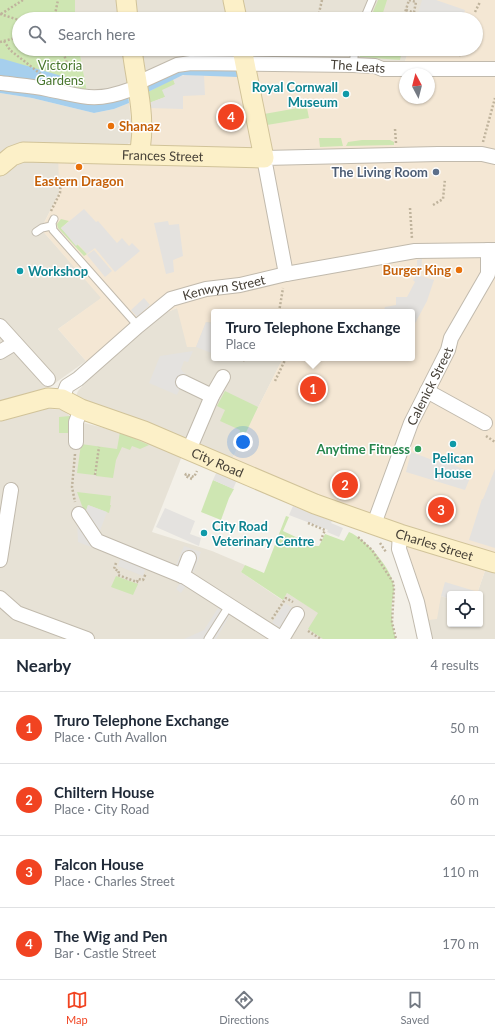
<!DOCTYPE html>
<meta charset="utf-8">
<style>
body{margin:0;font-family:Lato,sans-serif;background:#f6f6f7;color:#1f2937}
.controls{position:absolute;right:12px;bottom:12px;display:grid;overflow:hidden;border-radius:4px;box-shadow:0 1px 3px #0004}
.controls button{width:36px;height:36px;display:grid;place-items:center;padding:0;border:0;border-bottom:1px solid #e0e1e3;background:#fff;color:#1f2937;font:20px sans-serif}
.compass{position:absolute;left:399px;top:68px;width:36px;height:36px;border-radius:50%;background:#fff;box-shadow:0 1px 3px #0004;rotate:353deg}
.you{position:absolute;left:243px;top:442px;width:14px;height:14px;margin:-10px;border:3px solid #fff;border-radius:50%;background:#1a73e8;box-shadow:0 0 0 6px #1a73e833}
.badge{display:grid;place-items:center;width:26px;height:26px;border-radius:50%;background:#f14321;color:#fff;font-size:13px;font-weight:700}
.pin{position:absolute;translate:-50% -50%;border:2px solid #fff;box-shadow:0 1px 4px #0006}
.popup{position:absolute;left:211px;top:309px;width:204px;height:52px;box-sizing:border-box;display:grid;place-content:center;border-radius:4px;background:#fff;filter:drop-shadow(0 1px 3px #0005);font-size:13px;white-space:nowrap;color:#747a83}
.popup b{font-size:15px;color:#1f2937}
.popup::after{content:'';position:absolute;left:50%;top:100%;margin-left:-8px;border:8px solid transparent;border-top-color:#fff}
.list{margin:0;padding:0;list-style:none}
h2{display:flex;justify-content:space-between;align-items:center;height:52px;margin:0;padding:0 16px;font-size:17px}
h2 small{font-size:13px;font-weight:400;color:#747a83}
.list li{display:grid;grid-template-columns:26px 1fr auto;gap:12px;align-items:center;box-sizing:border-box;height:72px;padding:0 16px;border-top:1px solid #e0e1e3}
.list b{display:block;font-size:15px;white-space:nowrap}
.list p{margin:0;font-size:13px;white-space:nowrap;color:#747a83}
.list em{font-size:13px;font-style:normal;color:#747a83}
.icon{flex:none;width:22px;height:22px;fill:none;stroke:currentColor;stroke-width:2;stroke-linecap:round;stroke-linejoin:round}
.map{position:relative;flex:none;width:495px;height:639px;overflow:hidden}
.search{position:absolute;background:#fff;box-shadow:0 1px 3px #0004;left:12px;right:12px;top:12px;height:44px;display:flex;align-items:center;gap:10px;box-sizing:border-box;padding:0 14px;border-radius:22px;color:#747a83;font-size:15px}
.sheet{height:340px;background:#fff}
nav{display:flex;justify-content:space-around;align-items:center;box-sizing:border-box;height:56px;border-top:1px solid #e0e1e3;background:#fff;font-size:11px;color:#747a83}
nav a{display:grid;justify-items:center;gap:2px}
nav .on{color:#f14321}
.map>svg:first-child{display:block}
.residential{fill:#e7e2d6}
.commercial{fill:#f4e7d4;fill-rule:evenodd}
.green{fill:#cee6b2}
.parking{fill:#e4e2df}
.water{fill:#a6cfed}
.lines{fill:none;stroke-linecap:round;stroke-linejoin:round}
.river{stroke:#a6cfed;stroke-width:23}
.lane-casing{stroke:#c1baad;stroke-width:9}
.street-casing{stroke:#c1baad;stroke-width:16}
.secondary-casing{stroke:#d1c399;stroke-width:21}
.path{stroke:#bfb39c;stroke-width:2.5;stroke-dasharray:2 2;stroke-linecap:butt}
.lane{stroke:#fff;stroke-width:7}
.street{stroke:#fff;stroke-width:14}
.secondary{stroke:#fcf0c8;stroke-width:19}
.culture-dot{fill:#0f9aa8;stroke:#fff;stroke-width:1.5}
.food-dot{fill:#e8710a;stroke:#fff;stroke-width:1.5}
.service-dot{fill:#5c6f8a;stroke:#fff;stroke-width:1.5}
.leisure-dot{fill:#2e9e5b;stroke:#fff;stroke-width:1.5}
.labels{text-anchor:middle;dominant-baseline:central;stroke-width:3;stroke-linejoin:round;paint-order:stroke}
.park-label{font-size:13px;fill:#47752c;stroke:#fff}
.street-label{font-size:13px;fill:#464037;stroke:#fff}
.culture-label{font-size:13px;font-weight:bold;fill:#0d838f;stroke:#fff;text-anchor:start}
.food-label{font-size:13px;font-weight:bold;fill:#c56008;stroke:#fff;text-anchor:start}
.service-label{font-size:13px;font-weight:bold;fill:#4e5e75;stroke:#fff;text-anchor:end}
.leisure-label{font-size:13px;font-weight:bold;fill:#27864d;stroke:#fff;text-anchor:end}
</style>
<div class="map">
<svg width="495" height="639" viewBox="0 0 495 639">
<rect width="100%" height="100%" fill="#f3f0e8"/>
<path class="residential" d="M75,0H424L418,19H75Z
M79,49H409L401,74L328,71L181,70L147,84L87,92Z
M0,93L32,98L94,113L114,109L129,103L133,135L131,142L60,185L59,193L41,229L102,298L58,329L86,361L37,396L39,408L63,410L70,416L84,423L120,432L182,456L152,532L212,551L245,565L241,572L282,600L287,593L319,613L323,639H0Z
M177,308L206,322H214V358H283L230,463L78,401L76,396L78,391L97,370L144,328L165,313Z
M495,563V639H425L421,621L441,596L450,599V624H480V594H477L486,568Z"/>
<path class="commercial" d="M424,0H495V563L486,568L477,594H450V599L441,596L437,619L421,621L398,544L230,463L283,358H412V312H214V322H206L196,347H187L177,308L165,313L144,328L97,370L86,361L58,329L101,298L41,229L59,193L58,148L125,147L131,142L133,135L129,103L173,79L237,71H328L401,74L409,49H476V19H418ZM405,74H429V98H405Z"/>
<path class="green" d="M0,0H75V19H19V49H79L87,92L0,86Z
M378,0H387L381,19H370Z
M358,49H382L401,55L400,60L360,57Z
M173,79L175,84L165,97L149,103L148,92Z
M298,108L299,109L307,108L309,118L267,125L264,114Z
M319,138H341L343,146L320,147Z
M362,140H390L394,142V145L346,146L348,142Z
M61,219L69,221L61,228L87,254L84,256L58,228L57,224Z
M225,391L258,407L242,441L238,439L240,430L220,421L225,410L217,406Z
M70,416L69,433H59V417Z
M120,432L149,445L140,449L132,446L130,450L122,447L116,460L113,478L96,476V471L94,475L77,473L81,444L117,449Z
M213,480L234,489L229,498L221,520L201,512Z
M77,492L111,496L110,505H111L109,513L88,505L85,514Z
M286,516L289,517L283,531L315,546H319L325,534L344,541L349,532C366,539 394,570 394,589C394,593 393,597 392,602C391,614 392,627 396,639H323L308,629L318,613L287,593L283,600L241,572L245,565L264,573Z
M116,576L138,584L133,595L111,587Z"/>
<path class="parking" d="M422,0H436L465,10L462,19H416Z
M187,74L204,76L205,95L183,96V109L149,108V103L165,97L162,90L175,84L173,79Z
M84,209L96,222L98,221L117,243L122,238L129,246L132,243L140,251L115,272L95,248L87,254L78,244L76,246L61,228Z
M168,221L169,225L179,224L183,256L173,260L174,272L166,274L154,223Z
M94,250L112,271L105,277L87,255Z
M422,259L421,276L434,280L427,301L412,329V312L384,310L385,307L396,305V297H407L415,282L413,280L417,275V260Z
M144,298L150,305L137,317L131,310Z
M206,322L214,325V354L196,347Z
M193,351L188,362L184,361L181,369L183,372L186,374L177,395L149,383L160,356Z
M411,452L438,462L440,459L472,473L465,490L406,472Z
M495,469V548L469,540L482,499H483Z
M217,471L237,480L233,489L213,480Z
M88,505L107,512L98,536L171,565H176L184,546L201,552L191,578L278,630L280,628L272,623L285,603L304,616L289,639L187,584L181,593L176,589L182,580L146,567L143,576L118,566L121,556H115L78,542L77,519L85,514Z
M293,506L332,521L331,523L343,528L339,537L327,532L328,530L289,515Z
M165,508L195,521L190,534L201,538L199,546L156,527Z
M445,582L478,592L477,594H450V599L441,596Z
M218,608L230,615L216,639H184L204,630Z"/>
<path class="water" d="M181,70L237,71L238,77L183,75L148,92L147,84Z
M0,86L128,94L129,103L114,109L94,113L32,98L0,93Z"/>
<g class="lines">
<path class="river" d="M0,70L62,88"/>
<g class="lane-casing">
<path id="lane" d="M364,19L372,0
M353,65L355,49
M54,219L52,223L53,230L138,326
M36,232L42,228L51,226
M208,639L229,606"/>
</g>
<g class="street-casing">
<g id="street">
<path d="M144,80L177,65L191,63L353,65L375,66L382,69H495"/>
<path d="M0,83C15,85 31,86 47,89C82,96 94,103 129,90"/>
<path d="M286,274L264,158L438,154H482L495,157"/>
<path d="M0,326L48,379"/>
<path d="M0,352L15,343"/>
<path d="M183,382L212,396"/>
<path d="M427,391L485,423"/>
<path id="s1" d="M62,399L67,386L78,379L138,326L171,299L206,289L240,285L286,274L415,251L495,250"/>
<path d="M76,442V422L81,409"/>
<path d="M189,450L212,396L223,377"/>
<path d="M79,514L97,541L185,577L282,639"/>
<path id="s2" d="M374,524L411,423L448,350L451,338L488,274V250"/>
<path d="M400,534L399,549L417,602L425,639"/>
<path d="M0,560L11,490"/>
<path d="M182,576L189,558"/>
<path d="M0,598L17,613L87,639"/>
<path d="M282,639L297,614"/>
</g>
</g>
<g class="secondary-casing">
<g id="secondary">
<path d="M126,0L128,19"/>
<path d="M233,0L237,19"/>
<path d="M132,49C136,84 147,119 139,154"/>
<path id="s3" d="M0,166L12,156L23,152L264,158L242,49"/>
<path id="s4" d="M0,411L48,398L62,399L81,409L144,431L315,504L400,534L495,563"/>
</g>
</g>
<path class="path" d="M322,0L319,13L349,19
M409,0L416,2L414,12
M406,10L415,13L413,19
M475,12L480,2
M0,14L19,20
M1,14L23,0
M54,19L58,0
M403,19L409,0
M4,41L10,50L42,75
M0,42L19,37
M62,49L69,69L77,70
M388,49L403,53
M459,56L462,49
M395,129L396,143
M483,142L495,98
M433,205L443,199L445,179
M410,208L412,239
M51,211L60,193L61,180
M279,312L283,288
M243,361L245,358
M275,381L286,358
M486,436L495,442
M75,454L72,487L75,502
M95,475L99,447
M192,479L185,476L186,474L194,477L197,471
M308,523L325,530L320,542
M358,537L372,550L393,582L394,588L392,622L396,639
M380,543L386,552
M116,563L114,569L119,571L118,575L137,582L138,579L143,580L146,573
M272,619L286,598L293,602
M308,631L321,639"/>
<use href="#lane" class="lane"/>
<use href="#street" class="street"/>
<use href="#secondary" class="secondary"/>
</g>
<g class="culture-dot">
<circle cx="346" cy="94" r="4"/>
<circle cx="20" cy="271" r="4"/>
<circle cx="453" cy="444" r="4"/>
<circle cx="204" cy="533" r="4"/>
</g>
<g class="food-dot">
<circle cx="111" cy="126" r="4"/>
<circle cx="79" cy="167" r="4"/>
<circle cx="459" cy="270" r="4"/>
</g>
<circle class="service-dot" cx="436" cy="172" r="4"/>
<circle class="leisure-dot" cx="418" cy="449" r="4"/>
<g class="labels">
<g class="park-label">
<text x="60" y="65">Victoria<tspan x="60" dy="15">Gardens</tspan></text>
</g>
<g class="street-label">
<text transform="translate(358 66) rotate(4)">The Leats</text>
<text stroke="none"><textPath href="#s3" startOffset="167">Frances Street</textPath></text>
<text stroke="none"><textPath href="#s1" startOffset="204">Kenwyn Street</textPath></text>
<text stroke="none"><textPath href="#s2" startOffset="149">Calenick Street</textPath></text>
<text stroke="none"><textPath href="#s4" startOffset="232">City Road</textPath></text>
<text stroke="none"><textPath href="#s4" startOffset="464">Charles Street</textPath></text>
</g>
<g class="culture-label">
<text x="338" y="87" text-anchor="end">Royal Cornwall<tspan x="338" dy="15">Museum</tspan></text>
<text x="28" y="271">Workshop</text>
<text x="453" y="458" text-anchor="middle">Pelican<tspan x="453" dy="15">House</tspan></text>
<text x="212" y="526">City Road<tspan x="212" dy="15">Veterinary Centre</tspan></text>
</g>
<g class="food-label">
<text x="119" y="126">Shanaz</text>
<text x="79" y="181" text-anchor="middle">Eastern Dragon</text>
<text x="451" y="270" text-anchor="end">Burger King</text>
</g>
<g class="service-label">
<text x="428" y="172">The Living Room</text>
</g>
<g class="leisure-label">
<text x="410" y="449">Anytime Fitness</text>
</g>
</g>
</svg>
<div class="controls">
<button><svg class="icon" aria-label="locate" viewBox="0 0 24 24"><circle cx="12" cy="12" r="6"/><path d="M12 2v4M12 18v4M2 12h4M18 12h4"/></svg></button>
</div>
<svg class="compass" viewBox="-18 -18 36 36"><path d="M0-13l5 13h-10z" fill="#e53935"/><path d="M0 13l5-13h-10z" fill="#747a83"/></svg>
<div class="you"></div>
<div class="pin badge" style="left:313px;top:389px">1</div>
<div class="popup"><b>Truro Telephone Exchange</b>Place</div>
<div class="pin badge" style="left:345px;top:485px">2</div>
<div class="pin badge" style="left:441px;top:510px">3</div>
<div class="pin badge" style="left:231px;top:117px">4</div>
<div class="search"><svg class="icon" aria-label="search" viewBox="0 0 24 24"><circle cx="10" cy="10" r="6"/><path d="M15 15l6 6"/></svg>Search here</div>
</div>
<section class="sheet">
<h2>Nearby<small>4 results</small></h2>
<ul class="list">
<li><span class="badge">1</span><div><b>Truro Telephone Exchange</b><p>Place · Cuth Avallon</p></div><em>50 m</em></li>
<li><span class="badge">2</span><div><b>Chiltern House</b><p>Place · City Road</p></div><em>60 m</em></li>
<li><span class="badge">3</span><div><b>Falcon House</b><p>Place · Charles Street</p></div><em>110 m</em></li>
<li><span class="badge">4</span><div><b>The Wig and Pen</b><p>Bar · Castle Street</p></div><em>170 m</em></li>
</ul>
</section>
<nav>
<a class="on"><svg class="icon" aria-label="map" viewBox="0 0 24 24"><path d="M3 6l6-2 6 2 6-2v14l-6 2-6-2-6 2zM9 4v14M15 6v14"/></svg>Map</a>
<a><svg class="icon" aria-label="directions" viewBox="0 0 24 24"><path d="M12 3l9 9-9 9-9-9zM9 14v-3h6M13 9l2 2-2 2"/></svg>Directions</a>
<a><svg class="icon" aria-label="saved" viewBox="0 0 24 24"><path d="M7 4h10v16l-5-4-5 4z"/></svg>Saved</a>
</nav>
